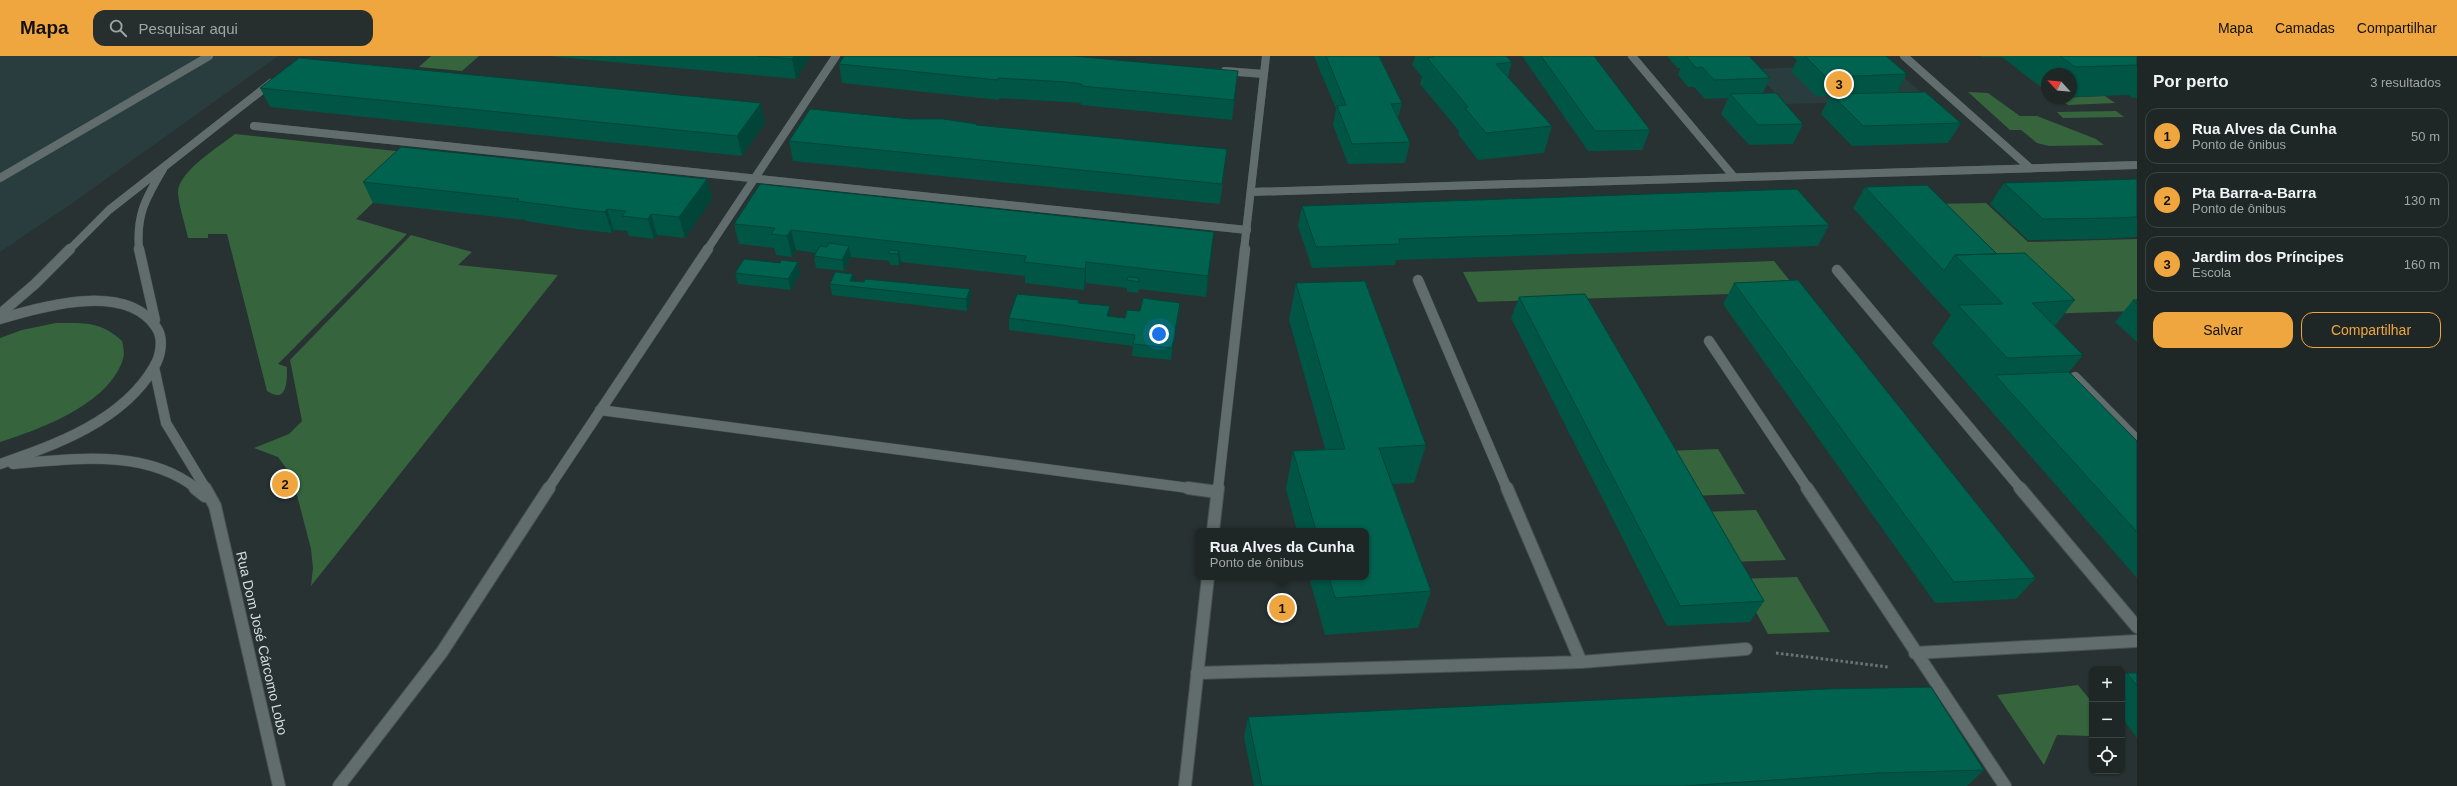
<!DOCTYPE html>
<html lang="pt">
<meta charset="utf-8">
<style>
body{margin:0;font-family:Helvetica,sans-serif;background:#262e2e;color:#f1f3f6}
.controls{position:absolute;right:12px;bottom:12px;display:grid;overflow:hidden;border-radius:8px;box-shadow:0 1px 3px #0004}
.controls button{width:36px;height:36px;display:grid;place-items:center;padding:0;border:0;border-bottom:1px solid #3c4343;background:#1e2626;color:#f1f3f6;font:20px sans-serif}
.compass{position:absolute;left:2041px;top:12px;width:36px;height:36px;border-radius:50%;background:#1e2626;box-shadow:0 1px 3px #0004;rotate:296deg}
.you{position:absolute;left:1159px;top:278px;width:14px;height:14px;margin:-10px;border:3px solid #fff;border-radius:50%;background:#1a73e8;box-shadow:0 0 0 6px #1a73e833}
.badge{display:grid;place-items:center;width:26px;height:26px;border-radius:50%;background:#f0a63f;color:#111;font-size:13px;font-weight:700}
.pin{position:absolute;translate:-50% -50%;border:2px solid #fff;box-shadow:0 1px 4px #0006}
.popup{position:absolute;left:1195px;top:472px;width:174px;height:52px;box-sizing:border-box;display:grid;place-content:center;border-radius:8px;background:#1e2626;filter:drop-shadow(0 1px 3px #0005);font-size:13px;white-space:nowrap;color:#a1a5a7}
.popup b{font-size:15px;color:#f1f3f6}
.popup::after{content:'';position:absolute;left:50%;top:100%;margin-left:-8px;border:8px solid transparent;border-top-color:#1e2626}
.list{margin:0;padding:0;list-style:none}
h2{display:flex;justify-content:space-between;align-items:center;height:52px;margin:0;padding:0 16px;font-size:17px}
h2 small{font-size:13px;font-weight:400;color:#a1a5a7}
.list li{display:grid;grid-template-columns:26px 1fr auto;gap:12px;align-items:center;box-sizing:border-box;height:56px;margin:0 8px 8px;padding:0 8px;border:1px solid #3c4343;border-radius:12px}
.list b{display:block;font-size:15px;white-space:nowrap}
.list p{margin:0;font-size:13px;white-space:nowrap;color:#a1a5a7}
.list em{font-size:13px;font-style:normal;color:#a1a5a7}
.actions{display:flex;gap:8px;padding:12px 16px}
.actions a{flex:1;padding:9px 0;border:1px solid #f0a63f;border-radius:12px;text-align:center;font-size:14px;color:#f0a63f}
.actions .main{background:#f0a63f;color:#111}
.icon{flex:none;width:22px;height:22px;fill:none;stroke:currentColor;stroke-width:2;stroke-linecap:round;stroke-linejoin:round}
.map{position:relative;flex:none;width:2137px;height:730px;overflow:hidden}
header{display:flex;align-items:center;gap:24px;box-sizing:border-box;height:56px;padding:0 20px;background:#f0a63f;color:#111}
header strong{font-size:19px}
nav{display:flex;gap:22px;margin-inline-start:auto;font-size:14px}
.search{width:280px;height:36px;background:#262e2e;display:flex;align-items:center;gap:10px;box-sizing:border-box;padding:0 14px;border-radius:12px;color:#a1a5a7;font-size:15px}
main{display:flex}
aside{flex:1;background:#1e2626}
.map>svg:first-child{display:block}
.built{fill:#2a3d3e}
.green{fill:#35643d}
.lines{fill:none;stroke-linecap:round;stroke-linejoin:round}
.service-casing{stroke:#485050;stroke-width:8}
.minor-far2-casing{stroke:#485050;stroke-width:8}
.minor-far1-casing{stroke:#485050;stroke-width:11}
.minor-casing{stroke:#485050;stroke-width:14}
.tertiary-far2-casing{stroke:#485050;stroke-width:8}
.tertiary-far1-casing{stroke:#485050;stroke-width:11}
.tertiary-casing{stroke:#485050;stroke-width:14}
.path{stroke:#6c7576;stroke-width:3;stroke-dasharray:2.5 2.5;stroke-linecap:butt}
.service{stroke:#616c6d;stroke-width:8}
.minor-far2{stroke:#616c6d;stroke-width:8}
.minor-far1{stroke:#616c6d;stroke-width:10}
.minor{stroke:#616c6d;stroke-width:12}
.tertiary-far2{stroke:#616c6d;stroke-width:8}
.tertiary-far1{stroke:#616c6d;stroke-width:10}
.tertiary{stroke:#616c6d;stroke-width:12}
.wall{fill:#005545}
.shaded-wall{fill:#004538}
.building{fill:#006350;stroke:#004538}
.labels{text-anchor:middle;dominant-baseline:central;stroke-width:3.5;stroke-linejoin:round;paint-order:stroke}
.street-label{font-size:14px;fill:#d5dcdc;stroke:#283233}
</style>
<header>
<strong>Mapa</strong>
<div class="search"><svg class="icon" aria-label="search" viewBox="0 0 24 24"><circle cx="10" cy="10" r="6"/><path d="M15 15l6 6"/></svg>Pesquisar aqui</div>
<nav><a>Mapa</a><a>Camadas</a><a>Compartilhar</a></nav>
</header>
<main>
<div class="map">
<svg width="2137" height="730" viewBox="0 0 2137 730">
<rect width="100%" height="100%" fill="#283233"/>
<path class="built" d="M0,0H278L71,148L0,196Z
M1889,8L1929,44L1786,48L1752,13Z"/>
<path class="green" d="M431,0H479L462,15L419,11Z
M1968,36L1988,37L2020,60H2037L2096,83L2104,89L2049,90L2037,87L2021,74H2010Z
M2105,40L2115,47L2068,49L2059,42Z
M2116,55L2124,61L2063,62L2057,56Z
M235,78L424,98L356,163L407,178L278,308L287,311C287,323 288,349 267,335L227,178H208V182H188C185,168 179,151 178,137C177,116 220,90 235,78Z
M1986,147L2028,186L2137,183V255L2040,258L1931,148Z
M411,179L472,196L458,209L558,219L311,530L313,512L311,493L292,420L278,401L254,392L289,378L302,365L290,304Z
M1774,205L1799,236L1478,246L1463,216Z
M56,267C84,267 101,265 122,285C123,290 125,298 123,303C109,348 41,373 0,386V282L22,274Z
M1718,393L1745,438L1689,440L1665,395Z
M1756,454L1786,504L1729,506L1700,456Z
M1797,521L1830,576L1768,578L1738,523Z
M2078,629L2092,646V680L2057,679L2044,709L1997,639Z"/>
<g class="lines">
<g class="service-casing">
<path id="service" d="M0,122L209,0"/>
</g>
<g class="minor-far2-casing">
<path id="minor-far2" d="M1632,0L1734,121
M1904,0L2030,112
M1225,15L1264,18
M254,70L1247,174
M69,194L109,154L271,27
M139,194C136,158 146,142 163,113
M707,194L836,0"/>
</g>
<g class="minor-far1-casing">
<path id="minor-far1" d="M139,193L155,264
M1837,214L2021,433
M1418,224L1507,433
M0,258L35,228L70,193
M1709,285L1808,433
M2075,321L2137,384
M600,354L1196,433
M548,433L708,193"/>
</g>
<g class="minor-casing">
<path id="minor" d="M1188,432L1217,436
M1507,432L1581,606
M1807,432L2005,730
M2020,432L2137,571
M1915,597L2137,585
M1197,617L1581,606L1746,593
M339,730L442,596L549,432"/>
</g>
<g class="tertiary-far2-casing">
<path id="tertiary-far2" d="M1251,136L2137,109
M1244,194L1266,0"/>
</g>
<g class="tertiary-far1-casing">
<path id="tertiary-far1" d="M0,263C43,250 126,226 156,271C164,282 161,300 154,311C123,365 55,389 0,408
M154,311L166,367L206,433
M13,408C73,403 146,392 197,433
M1218,433L1245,193"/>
</g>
<g class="tertiary-casing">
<path id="tertiary" d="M195,432L205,440
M205,432L215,450L279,730
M1213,475L1218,432
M1185,730L1208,521"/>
</g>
<path class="path" d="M1776,597L1888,611"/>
<use href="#service" class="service"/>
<use href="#minor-far2" class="minor-far2"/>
<use href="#minor-far1" class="minor-far1"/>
<use href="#minor" class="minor"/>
<use href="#tertiary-far2" class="tertiary-far2"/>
<use href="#tertiary-far1" class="tertiary-far1"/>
<use href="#tertiary" class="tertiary"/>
</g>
<path class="wall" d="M548,0H811L796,23Z
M1314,0H1379L1402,47L1398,62L1410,86L1405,107L1348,108L1333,69L1336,53Z
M1415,0H1506L1512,6L1508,21L1552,70L1544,97L1478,104L1458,78L1459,75L1420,28L1422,21L1412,9Z
M1522,0H1594L1650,74L1642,94L1588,95Z
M1667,0H1749L1770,22L1763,37L1803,68L1793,88L1749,89L1721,58L1728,42L1705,43L1694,31H1688L1678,19L1680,12H1677Z
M1792,0H1886L1907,18L1897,36L1961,67L1948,87L1852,90L1821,58L1830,40H1816L1791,15L1797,4Z
M1980,0H2137V42H2132L2129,39L2071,41V18H2047V36L2002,1H1982Z
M839,8L1236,34L1232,64L1081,49V47L999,42V44L842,27Z
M260,32L765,67L742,100L270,51Z
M977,70L1227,93L1220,148L793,105L789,85Z
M707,123L712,143L685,182L657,179L654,183L629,180L627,175L614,174L612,177L577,173L526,165L525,164L373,147L363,126Z
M2137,123V181L2101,183L2028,184L1990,148L2004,127Z
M1865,131L1997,198L2075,244L2055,270L2083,299L2069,316L2137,385V522L1932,287L1951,259L1853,152Z
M1302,150L1829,169L1818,190L1396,204L1395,209L1312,212L1298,170Z
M734,168L1212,197L1206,241L1139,233L1138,237L1127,236V232L1086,227L1084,234L1025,227V220L901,206L899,209H890L889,205L851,201L844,215L816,212L814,200L816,197L796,194L792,201L776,199L774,192L739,188Z
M735,217H800L791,234L738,228Z
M855,225L970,233L971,244L967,255L832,239L830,228Z
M1296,227L1426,389L1414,427L1393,428L1431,535L1418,572L1325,579L1309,521H1366V475H1297L1286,433L1293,395L1325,393L1289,264Z
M1734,227L2036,522L2016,543L1935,547L1723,248Z
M1519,241L1764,545L1750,566L1667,570L1511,262Z
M1079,244V247L1110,250L1109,260L1125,262L1140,255L1180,247L1179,258L1171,304L1132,300L1133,290L1009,274V262Z
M2133,244H2137V286L2115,266Z
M2127,617H2137V682L2122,662V621Z
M1248,661L1984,714L1967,730H1254L1244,681Z"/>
<path class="shaded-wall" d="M794,0H811L796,23L792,3Z
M1238,15L1236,34L1232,64L1234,44Z
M761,47L765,67L742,100L737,80Z
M707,123L712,143L685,182L679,161Z
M607,153L614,174L612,177L605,156Z
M651,158L657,179L654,183L648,163Z
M791,174L796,194L792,201L787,180Z
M1214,176L1212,197L1206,241L1208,220Z
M849,190L851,201L844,215L842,204Z
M899,195L901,206L899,209L898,198Z
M798,206L800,217L791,234L788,223Z
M1086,206V227L1084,234L1085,213Z
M853,218L855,229L850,225Z
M970,233L971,244L967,255L966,243Z
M1180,247L1179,258L1171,304L1172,292Z
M1110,250L1109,262L1107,260Z"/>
<path class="building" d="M757,0H794L792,3Z
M844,0H1072L1238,15L1234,44L1081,30L1082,28L1066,26L998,22V24L839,8Z
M1326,0H1379L1402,47L1391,48L1410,86L1352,88L1337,50L1346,49Z
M1433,0H1506L1512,6L1496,8L1552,70L1486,77L1465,52L1468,51L1427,2L1434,1Z
M1541,0H1594L1650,74L1595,75Z
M1686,0H1749L1770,22L1714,24L1702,11L1696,12Z
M1805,0H1886L1907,18L1826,21Z
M2060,0H2137V9L2075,11Z
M299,2L761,47L737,80L260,32Z
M1925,36L1961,67L1863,70L1831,38Z
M1776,37L1803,68L1758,69L1730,38Z
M810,53L910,63H943L977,68L976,69L1227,93L1222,128L789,85Z
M401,91L707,123L679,161L651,158L648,163L622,160L626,155L607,153L605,156L570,152L517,145L519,143L363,126Z
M2137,123V161L2116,162L2043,163L2004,127Z
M760,128L1214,176L1208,220L1086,206L1085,213L1024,206L1026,200L791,174L787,180L771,178L775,172L734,168Z
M1927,129L1997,198L1955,199L1944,215L1865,131Z
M1797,133L1829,169L1399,183L1400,188L1316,191L1302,150Z
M829,187L849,190L842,204L814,200L820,190L827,191Z
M890,194L899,195L898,198L888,197Z
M2025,197L2075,244L2032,247L2083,299L2007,302L1958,249L2003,248L1955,199Z
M744,203L780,207L781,204L798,206L788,223L735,217Z
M835,216L853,218L850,225L864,226L865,223L970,233L966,243L830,228Z
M1128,221L1139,222V226L1127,224Z
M1798,224L2036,522L1954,526L1734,227Z
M1365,225L1426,389L1379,392L1431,535L1335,542L1329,521H1366V475H1316L1293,395L1345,393L1296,227Z
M1017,238L1079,244L1078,247L1110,250L1107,260L1125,262L1127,254L1140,255L1143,242L1180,247L1172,292L1133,288L1135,279L1009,262Z
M1585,238L1764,545L1680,550L1519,241Z
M2133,244H2137V248Z
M2069,316L2137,385V476L1995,319Z
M2127,617H2137V630Z
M1931,631L1984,714L1878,717L1684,730H1262L1248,661L1828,633Z"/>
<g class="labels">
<g class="street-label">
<text transform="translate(262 587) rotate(77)">Rua Dom José Cárcomo Lobo</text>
</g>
</g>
</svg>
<div class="controls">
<button>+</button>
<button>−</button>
<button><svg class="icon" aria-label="locate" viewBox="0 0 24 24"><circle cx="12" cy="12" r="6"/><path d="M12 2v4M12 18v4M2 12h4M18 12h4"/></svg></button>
</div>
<svg class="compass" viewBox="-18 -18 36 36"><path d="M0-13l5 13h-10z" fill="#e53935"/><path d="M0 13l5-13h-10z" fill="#a1a5a7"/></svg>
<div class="you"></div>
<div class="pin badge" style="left:1282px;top:552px">1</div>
<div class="popup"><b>Rua Alves da Cunha</b>Ponto de ônibus</div>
<div class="pin badge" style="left:285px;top:428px">2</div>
<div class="pin badge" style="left:1839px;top:28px">3</div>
</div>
<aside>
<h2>Por perto<small>3 resultados</small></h2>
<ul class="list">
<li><span class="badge">1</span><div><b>Rua Alves da Cunha</b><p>Ponto de ônibus</p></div><em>50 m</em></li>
<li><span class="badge">2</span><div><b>Pta Barra-a-Barra</b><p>Ponto de ônibus</p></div><em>130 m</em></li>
<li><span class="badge">3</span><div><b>Jardim dos Príncipes</b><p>Escola</p></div><em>160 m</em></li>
</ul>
<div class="actions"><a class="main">Salvar</a><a>Compartilhar</a></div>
</aside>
</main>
